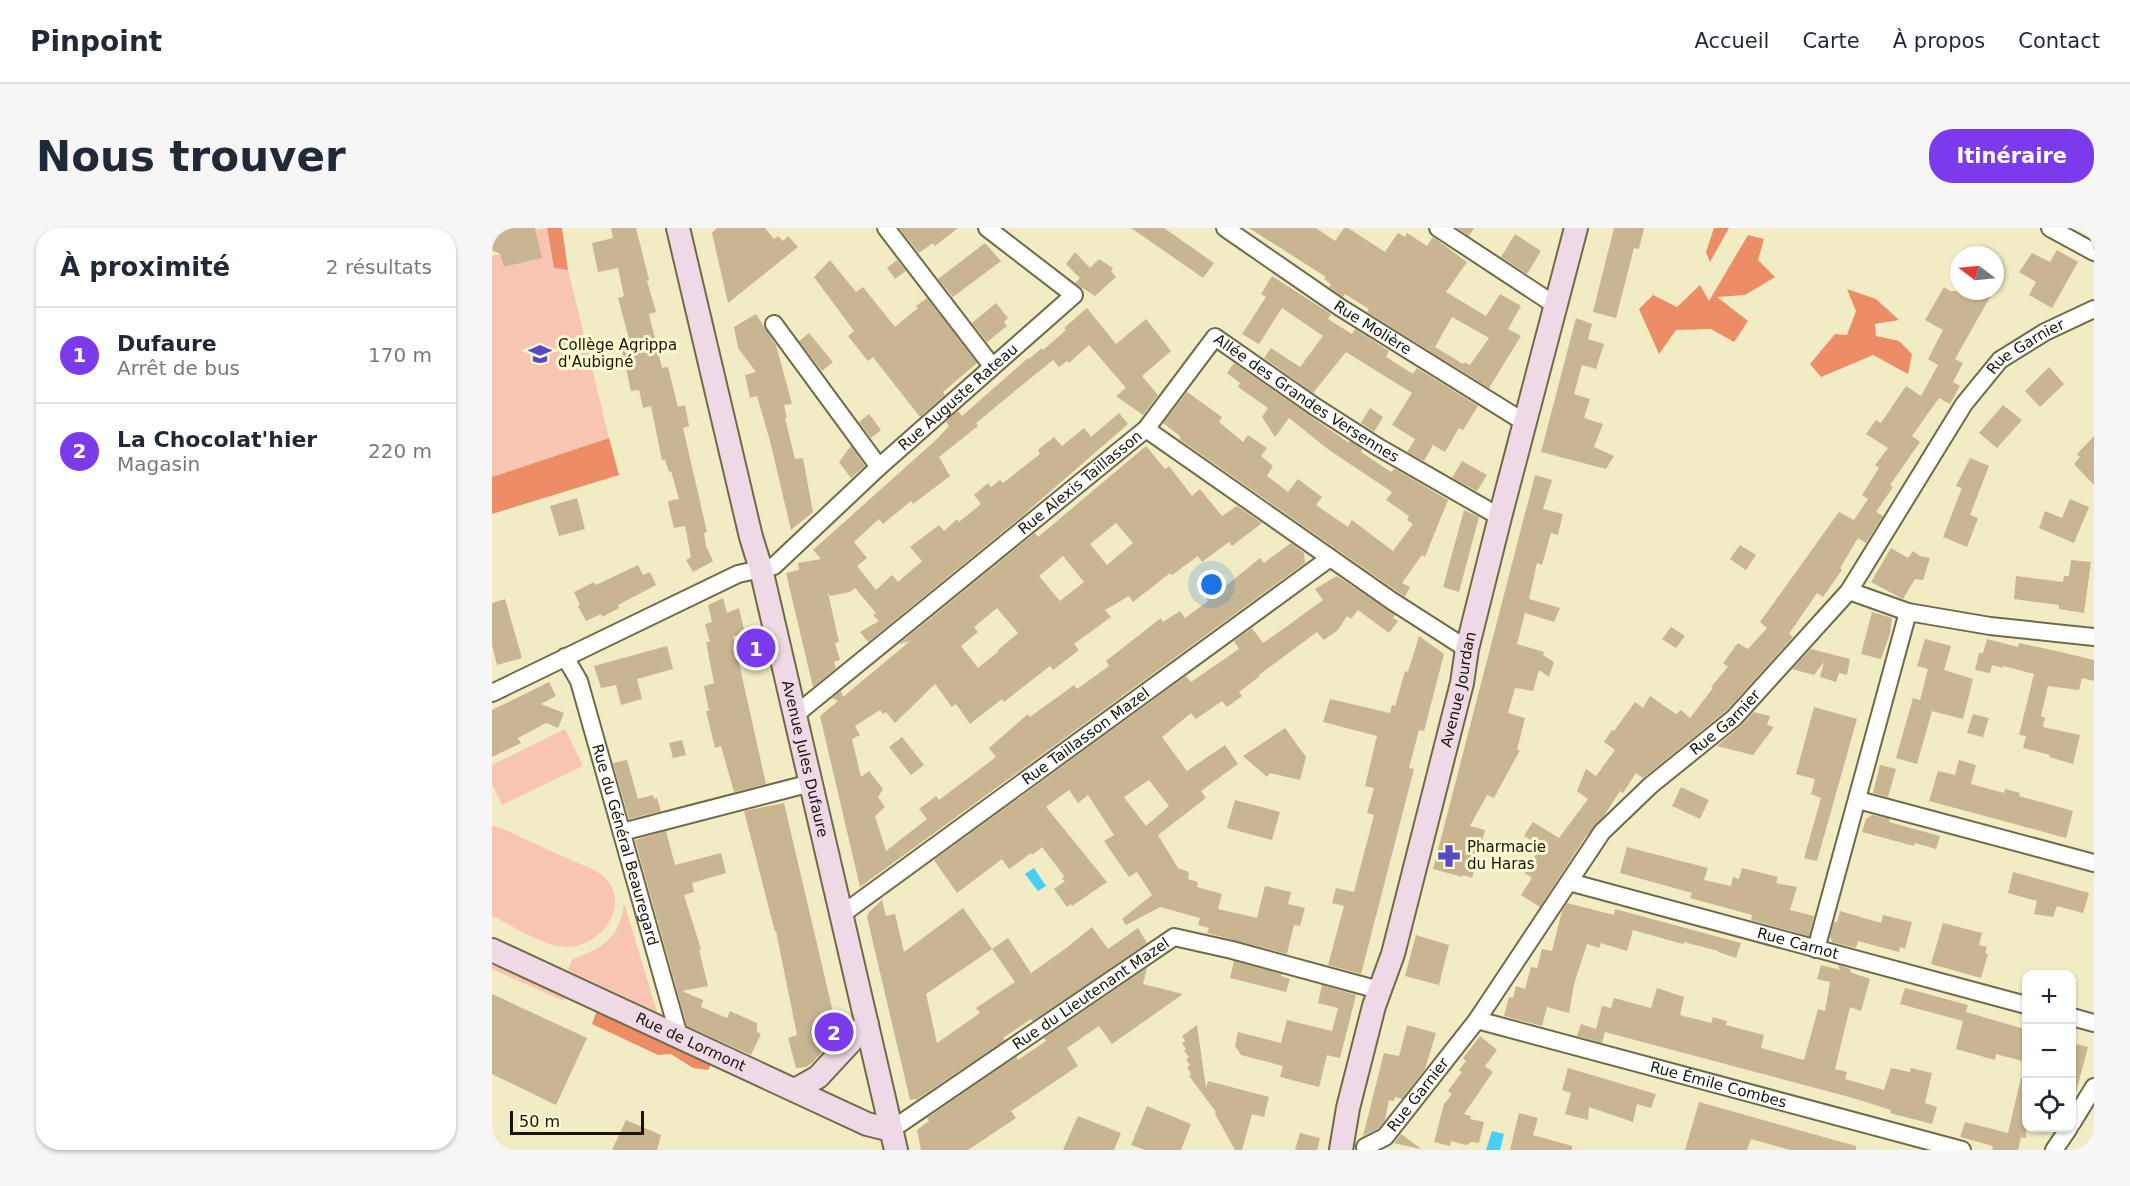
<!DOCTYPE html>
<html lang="fr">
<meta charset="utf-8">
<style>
body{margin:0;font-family:"DejaVu Sans",sans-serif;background:#f6f6f7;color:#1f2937}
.controls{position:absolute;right:18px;bottom:18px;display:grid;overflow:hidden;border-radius:12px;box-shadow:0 2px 4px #0004}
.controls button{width:54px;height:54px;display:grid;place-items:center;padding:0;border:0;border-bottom:2px solid #e0e1e3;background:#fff;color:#1f2937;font:30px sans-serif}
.compass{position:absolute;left:1458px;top:18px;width:54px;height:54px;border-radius:50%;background:#fff;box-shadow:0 2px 4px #0004;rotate:286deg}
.scale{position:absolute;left:18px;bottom:15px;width:134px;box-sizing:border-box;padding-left:6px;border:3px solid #161506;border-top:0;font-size:16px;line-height:21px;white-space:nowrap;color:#161506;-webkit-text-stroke:4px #fefad1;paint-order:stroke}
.you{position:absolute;left:720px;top:357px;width:21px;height:21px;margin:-15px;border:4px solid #fff;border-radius:50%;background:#1a73e8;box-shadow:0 0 0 9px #1a73e833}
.badge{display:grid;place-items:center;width:39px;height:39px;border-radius:50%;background:#7c3aed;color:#fff;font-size:20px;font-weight:700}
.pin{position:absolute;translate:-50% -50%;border:3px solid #fff;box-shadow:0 2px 6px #0006}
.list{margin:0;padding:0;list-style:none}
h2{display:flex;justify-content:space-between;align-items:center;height:78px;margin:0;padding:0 24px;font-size:26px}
h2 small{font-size:20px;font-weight:400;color:#747a83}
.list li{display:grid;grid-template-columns:39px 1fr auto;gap:18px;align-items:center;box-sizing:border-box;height:96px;padding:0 24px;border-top:2px solid #e0e1e3}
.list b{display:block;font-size:22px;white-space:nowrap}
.list p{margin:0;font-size:20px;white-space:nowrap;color:#747a83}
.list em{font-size:20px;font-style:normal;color:#747a83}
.icon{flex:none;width:33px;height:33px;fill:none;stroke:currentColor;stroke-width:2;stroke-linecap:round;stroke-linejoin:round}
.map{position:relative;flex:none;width:1602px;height:922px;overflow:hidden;border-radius:24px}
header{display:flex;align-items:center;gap:36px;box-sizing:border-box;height:84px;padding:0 30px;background:#fff;border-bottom:2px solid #e0e1e3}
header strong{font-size:28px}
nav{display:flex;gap:33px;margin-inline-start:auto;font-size:21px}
.intro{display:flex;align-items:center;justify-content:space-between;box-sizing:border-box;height:144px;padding:0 36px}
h1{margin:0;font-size:42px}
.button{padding:15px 27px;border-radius:24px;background:#7c3aed;color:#fff;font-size:21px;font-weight:700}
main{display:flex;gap:36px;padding:0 36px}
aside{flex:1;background:#fff;border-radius:24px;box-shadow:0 2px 4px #0004}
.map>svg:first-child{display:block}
.green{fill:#f7c5b2}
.forest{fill:#ec8d68}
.water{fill:#49cef7}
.building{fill:#c9b592;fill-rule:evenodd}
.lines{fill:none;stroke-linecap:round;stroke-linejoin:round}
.minor-casing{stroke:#706b47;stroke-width:20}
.secondary-casing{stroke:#706b47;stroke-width:26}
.minor{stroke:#fff;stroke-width:16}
.secondary{stroke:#efd9e7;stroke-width:22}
.labels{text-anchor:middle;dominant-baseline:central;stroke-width:6;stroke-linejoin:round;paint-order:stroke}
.street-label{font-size:15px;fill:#161506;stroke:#fefad1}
.poi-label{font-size:15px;fill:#161506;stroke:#fefad1;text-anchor:start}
</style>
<header>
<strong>Pinpoint</strong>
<nav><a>Accueil</a><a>Carte</a><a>À propos</a><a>Contact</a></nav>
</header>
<div class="intro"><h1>Nous trouver</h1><a class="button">Itinéraire</a></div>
<main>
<aside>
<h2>À proximité<small>2 résultats</small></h2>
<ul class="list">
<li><span class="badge">1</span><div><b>Dufaure</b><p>Arrêt de bus</p></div><em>170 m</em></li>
<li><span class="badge">2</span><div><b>La Chocolat'hier</b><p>Magasin</p></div><em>220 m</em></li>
</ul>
</aside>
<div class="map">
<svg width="1602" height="922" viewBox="0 0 1602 922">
<rect width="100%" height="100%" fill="#f1ecc4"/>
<path class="green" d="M55,0L62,40L76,42L117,210L0,249V28L8,26L12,39L49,30L43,2Z
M73,501L91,538L10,577L0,556V537Z
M0,598L9,600C33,611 57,622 81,633C90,637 102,641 110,647C142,674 110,721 72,719C50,717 21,698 0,688Z
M132,675L165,784L76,742L80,732C111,719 128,711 132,675Z
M0,734L73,767L72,773L0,741Z"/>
<path class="forest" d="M55,0H70L76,42L62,40Z
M1222,0H1237L1218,34L1214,24Z
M1256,7L1272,11L1266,32L1283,49L1253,67L1225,69L1256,93L1242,114L1219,101L1184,102L1167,126L1147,81L1161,67L1185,79L1208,57L1217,73Z
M1355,61L1384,71L1407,92L1383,96L1384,108L1407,113L1420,126L1416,146L1381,127L1329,149L1318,136L1343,106L1355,107L1364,83Z
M117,210L127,247L0,286V249Z
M105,782L219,837L216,842L201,840L179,826L166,827L100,796Z"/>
<path class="water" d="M542,640L554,658L546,663L533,646Z
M1000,903L1012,906L1008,922H994Z"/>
<path class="building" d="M0,0H43L50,30L12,39L8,26L0,22Z
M119,0H144L157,52L155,53L164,84L157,86L170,140L176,139L186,179L193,177L197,198L191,200L215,304L212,305L214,318L221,333L201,344L194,332L199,329L193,298L182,300L178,284L176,273L187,271L179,243L177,244L173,232H170L159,178L151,180L147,162L139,163L128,114L137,111L126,70L132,68L126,40L106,44L100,15L121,10Z
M225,0H273L282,11L286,8L291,13L296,8L306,19L236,75L220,5Z
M407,0H466L443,18L441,15L427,25Z
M639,0H672L722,35L711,50Z
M757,0H824L843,13L852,0H856L893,24L906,5L913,9L915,5L935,18L941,9L975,34L954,64L994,88L1008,66L1029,78L1016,101L1029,108L997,160L875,84L877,81L853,66L851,69L837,59L839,56L832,51L834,49ZM960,89L997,110L978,137L972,134L971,136L943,119Z
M965,0H982L977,8Z
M1122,0H1152L1147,21L1142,20L1124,90L1101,84Z
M1023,6L1049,23L1035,46L1009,29Z
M493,15L509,33L461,69L446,51Z
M1565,22L1586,34L1560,80L1537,67L1544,54L1527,44L1540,25L1558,34Z
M583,24L598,40L607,31L621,40L619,43L624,49L603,68L583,55L588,50L574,36Z
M338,32L364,64L371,59L403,99L426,80L424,78L435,70L485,135L451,164L453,167L428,189L381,129L376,133L356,108L362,103L322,49Z
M405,32L414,43L403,51L395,40Z
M780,48L839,86L836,91L860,106L863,101L897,123L894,129L921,146L925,140L986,178L971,202L967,200L953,224L941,217L932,233L915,224L923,211L900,197L920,165L854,124L821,165L772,130L779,120L808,139L831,108L790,80L767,116L750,106L774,69L769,66Z
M1452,59L1458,63H1487L1498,69L1463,131L1471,135L1461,154L1468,158L1458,176L1447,170L1420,208L1428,214L1398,257L1401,259L1384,284L1391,288L1374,315L1366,310L1348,340L1350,342L1331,369L1325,365L1297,406L1301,409L1235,482L1151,550L1144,545L1131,565L1128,563L1112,588L1092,611L1048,679L1029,667L1040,650L1033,645L1049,618L1032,608L1037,600L1041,594L1067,610L1096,571L1085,563L1094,541L1104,548L1123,522L1112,514L1120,502L1122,503L1143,474L1151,480L1158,468L1184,486L1189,482L1198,490L1221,460L1219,459L1236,439L1231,435L1246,415L1256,421L1275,400L1268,394L1347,284L1362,292L1376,271L1370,267L1387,240L1383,237L1396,220L1374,206L1384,192L1389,195L1414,158L1429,168L1446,137L1436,131L1451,102L1433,92Z
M504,75L516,90L512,94L515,98L495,114L480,95Z
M595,80L624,116L654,91L662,101L679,123L650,148L666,167L651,187L624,168L634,160L597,117L577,135L575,133L567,139L561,132L529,158L484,195L486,198L447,229L458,248L421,276L419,273L391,296L387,291L362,314L375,330L365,338L384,362L400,347L406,354L430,333L418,319L447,297L452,303L465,291L467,294L489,276L482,267L496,255L499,259L508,252L511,255L548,226L546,223L548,220L562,209L570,218L592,200L599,209L627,185L636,196L529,289L376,414L368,404L387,393L381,387L384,385L363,360L358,364L338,368L336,365L347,414L343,415L348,432L342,434L344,440L321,459L294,345L307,342L306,335L329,331L321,322L445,211L457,198L454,194L466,183L470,188L536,130L537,131L550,120L551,122L574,102L572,100Z
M264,86L284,117L300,176L292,177L295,190H293L303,231L311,230L321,284L299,302L278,213L265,168L258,170L253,147L264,144L246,120L242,99Z
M1084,90L1100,96L1096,111L1112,116L1104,141L1090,137L1082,166L1098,171L1092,190L1111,196L1102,219L1122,228L1114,241L1049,224Z
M317,105L341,134L330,143L307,113Z
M742,135L857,215L858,213L870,221L869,224L899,244L902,241L905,242L956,272L933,329L930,327L910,355L918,359L913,369L687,211L689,209L671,195L695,164L730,189L727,194L751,214L756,207L775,220L769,228L781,238L775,248L796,264L806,251L830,269L824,277L856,299L860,292L901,323L921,296L915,292L917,288L894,272L900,264L837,222L797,190L783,209L770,189L776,180L746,159L748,155L735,145Z
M1557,139L1572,156L1548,179L1533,163Z
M1511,177L1530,192L1505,220L1487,205Z
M878,180L891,189L882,204L869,195Z
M377,186L389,202L379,210L367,194Z
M1602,208V257L1582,236L1588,229L1585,226Z
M359,218L373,238L359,250L347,234Z
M654,218L673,241L677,238L700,268L708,261L730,288L745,278L770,295L740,318L737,314L710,334L706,328L680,347L678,345L641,374L637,368L613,382L619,389L582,416L587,422L561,442L558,438L512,474L510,471L478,496L464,476L460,479L443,456L403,495L394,484L391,486L388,482L363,498L368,507L360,511L369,549L377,543L391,561L386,569L393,579L383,588L394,623L435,591L427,581L444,568L447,572L504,529L497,520L536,486L538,489L582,457L585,461L617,438L614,433L669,390L671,394L688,383L693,390L716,373L714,370L729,359L730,361L768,330L772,335L799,315L812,325L813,335L368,659L328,488L346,473L340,470L349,463L351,469L418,413L407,416L543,305L546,309ZM624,295L641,315L615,337L598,316ZM571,328L592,354L568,373L547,348ZM505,380L526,405L506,422L507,423L486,440L469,418L486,404L482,399Z
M1478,230L1497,238L1478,287L1486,290L1475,319L1451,309L1470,260L1464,258Z
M970,233L995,247L985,263L960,250Z
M1043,247L1060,252L1051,281L1071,286L1066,307L1059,305L1050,337L1045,335L1037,371L1068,380L1062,394L1033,385L1025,416L1052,424L1051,427L1062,434L1057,449L1047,442L1041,463L1023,460L1016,485L1033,490L1025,522H1028L1002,570L995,567L978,598L993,602L980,650L971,647L970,649L941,641Z
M85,270L93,301L67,308L58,278Z
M1578,271L1597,279L1582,315L1547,300L1553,283L1570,290Z
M972,282L987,289L967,364L951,359Z
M1248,317L1264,327L1254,342L1238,331Z
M1399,320L1416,330L1421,323L1428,328L1438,330L1431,352L1423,351L1411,371L1379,354Z
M1579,332L1599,334L1592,385L1567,381V377L1522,371L1524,348L1571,354L1572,348H1577Z
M146,337L151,347L158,344L164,357L126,377L127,380L110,389L109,386L94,393L86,378L88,377L82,364L102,354L104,357Z
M845,348L903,387L901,390L906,393L897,405L866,382L859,391L855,388L846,402L832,412L825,404L767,447L768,448L747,464L750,468L735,479L730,473L704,491L699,485L670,509L695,543L733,517L746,536L709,563L714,570L666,607L686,640L697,644L696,651L706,654L705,659L730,666L726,681L765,690L773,658L799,664L796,676L813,680L808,698L802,697L795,726L715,705L717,700L706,697L708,690L668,679L634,697L630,691L660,667L645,644L637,649L612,613L622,607L596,567L586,575L577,562L554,579L615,654L580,678L579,676L575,679L562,661L573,653L570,651L572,648L550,619L540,627L539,625L517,641L510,631L465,665L442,632L694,448L699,454L747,421L742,413L760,400L771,415L794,399L831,372L823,361ZM657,552L677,578L654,598L632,569Z
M231,370L235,385L247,380L253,406L241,408L274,556L242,564L229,518L223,520L214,483H217L212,458L222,455L214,414H218L213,396L220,394L216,377Z
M13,371L30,430L5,437L0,417V375Z
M1380,384L1400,390L1398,406L1389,431L1369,426Z
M1179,399L1193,408L1184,420L1170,411Z
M927,408L952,426L932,503L927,502L917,540L922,541L869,746L836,737L852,678L840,675L844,660L862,664L882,587L875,585L882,560L873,558L885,508L831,494L838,471L898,485L900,477L903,478L913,443L916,444Z
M1433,411L1459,418L1452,442L1481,451L1471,491L1440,483L1425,536L1404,530L1421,470L1428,472L1436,441L1425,438Z
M1495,411L1526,419L1527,415L1569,424L1602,432V453L1590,450L1587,462L1556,458L1549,488L1553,490L1551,499L1588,507L1581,536L1557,529L1558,527L1531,520L1534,508L1527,507L1542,446L1511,438V440L1500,437L1498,445L1483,442L1487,425H1491Z
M175,418L181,441L145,451L150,471L129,477L124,457L109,460L102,438Z
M1319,421L1358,431L1355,447L1347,445L1344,454L1328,449L1332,434L1322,447L1300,441Z
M57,454L64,468L49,476L72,485L66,500L54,495L26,510L29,515L0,529V482Z
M1322,479L1365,491L1325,633L1312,630L1329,570L1319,566L1323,551L1304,546Z
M1262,484L1278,488L1275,497L1282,499L1261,527L1225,518L1249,498Z
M1481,486L1497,490L1491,509L1475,505Z
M793,500L814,529L808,552L778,545L775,549L751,528Z
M410,509L432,537L419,547L397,519Z
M190,512L194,527L181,530L177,515Z
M135,532L146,571L161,567L162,571L165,570L169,583L137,591L121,535Z
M1467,532L1484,537L1479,556L1512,565L1513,561L1528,565L1527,568L1581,583L1574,610L1437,573L1446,543L1463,547Z
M1388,537L1404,541L1396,569L1381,565Z
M1189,559L1217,572L1208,591L1180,578Z
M743,572L788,584L780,612L735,600Z
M292,575L346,806L321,834L314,839L304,840L296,810L305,807L284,703L283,704L252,583Z
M1380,587L1398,591L1397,594L1448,608L1444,621L1423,615L1422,618L1370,604L1374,591Z
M174,603L183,637L229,625L234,645L200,655L202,664L192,667L209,721L207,722L216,758L190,763L211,772L209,779L235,790L238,783L265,795V804L269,806L259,827L195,798L143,612Z
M1135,619L1216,640L1212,652L1239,658L1241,649L1247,651L1250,640L1286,649L1284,655L1305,659L1298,682L1322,688L1317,708L1259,692L1260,687L1198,670L1200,665L1128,645Z
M1521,644L1597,665L1591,685L1565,678L1561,689L1542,686L1545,673L1516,665Z
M390,672L394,688L403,686L412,724L471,680L500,721L434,766L445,815L488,785L484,780L523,754L500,721L516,710L539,745L573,721L600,699L616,721L646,700L655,715L541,793L539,791L511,810L513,812L424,872L423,871L418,872L375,689L377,684Z
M1075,675L1122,687L1123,681L1249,715L1244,730L1226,724V723L1192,714V716L1187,715L1141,702L1135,723L1109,715L1107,720L1095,716L1082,756L1077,785L1055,779L1050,798L1012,788L1017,769L1021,770L1024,758L1033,761L1039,739L1045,740L1050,721L1060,723L1070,683Z
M1348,683L1389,695L1391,687L1420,694L1413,721L1408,719L1407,724L1366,713L1364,720L1340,714L1338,708L1342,694H1345Z
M1451,695L1490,705L1487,717L1495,719L1493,725L1496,726L1489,750L1439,736Z
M924,707L957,717L947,757L913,748Z
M742,733L790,746L789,748L798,751L794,764L738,750Z
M1329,737L1348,742L1346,737L1359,741L1358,744L1378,751L1369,783L1358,779L1343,841L1355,844L1353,851L1392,862L1399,840L1418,844L1419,840L1440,845L1433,875L1445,879L1440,896L1398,885L1399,882L1361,870L1113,804L1110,815L1085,808L1089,796L1104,801L1110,778L1119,780L1122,770L1159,780L1165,760L1192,769L1188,787L1219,795L1221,789L1235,793L1234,797L1272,807L1269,820L1312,832L1326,781L1333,783L1338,754L1325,751Z
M655,740L651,756L691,766L620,816L607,798L575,820L586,838L519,883L524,890L476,922H429L425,902L437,893L435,890L524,829L526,832L554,813L552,810Z
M830,757L864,767L848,830L835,827L827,859L788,849L791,838L749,827L743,818L746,804L789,815L795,792L840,803L846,780L826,775Z
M1413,760L1476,777L1474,784L1532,801L1531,806L1534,807V834L1504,826L1503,832L1464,821L1471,793L1408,776Z
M0,766L95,810L64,877L0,846Z
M705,797L714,860L716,853L777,869L772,889L760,886L750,922H743L723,886L724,884L697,848L699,846L695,839L698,837L694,832L697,829L692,823L694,821L690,815L693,813L690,808Z
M915,797L944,805L933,841L910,871L903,869L902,873L897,872L893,892L886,901L871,908L892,825L907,828Z
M988,808L1005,822L993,838L1001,844L972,886L979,888L978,891L992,894L987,915L980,914L974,917L959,913L958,918L942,914L952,876L960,866L956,863L970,844L967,842L974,833L971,830Z
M1580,815L1596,819L1584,864L1580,863Z
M1076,840L1164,866L1159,880L1145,876L1141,894L1097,879L1096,892L1073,886L1079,865L1070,862Z
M1529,850L1534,851V910L1529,909L1526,922H1500L1501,918L1468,909L1473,894L1516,905Z
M1207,874L1364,918V922H1298L1259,911L1255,922H1193Z
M655,878L699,896L689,922H653L639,917Z
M1027,885L1046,890L1041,907L1080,918V922H1018Z
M586,888L629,905L622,922H571Z
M134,892L169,907L165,922H120Z
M808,905L828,910L825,922H803Z
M909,906L928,920V921L902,915Z"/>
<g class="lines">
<g class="minor-casing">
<g id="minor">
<path d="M394,0L500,138"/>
<path id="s1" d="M733,0L849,80L1032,194"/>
<path d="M946,0L1063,77"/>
<path d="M1558,0L1602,24"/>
<path d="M282,96L387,239"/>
<path d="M654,201L900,373L975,421"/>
<path d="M1357,363L1416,384L1498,398L1602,409"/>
<path id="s2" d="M73,429L87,453L187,808"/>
<path id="s3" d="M0,465L246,346L282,338L387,239L582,67L495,0"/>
<path id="s4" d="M303,487L654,201L723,109L822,178L886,219L1008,289"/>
<path d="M1366,572L1602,635"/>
<path d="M130,604L319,555"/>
<path id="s5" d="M1077,654L1534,777"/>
<path id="s6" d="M349,687L838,330"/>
<path d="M1324,721L1416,384"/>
<path d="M1580,789L1602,795"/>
<path id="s7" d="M985,792L1470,922"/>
<path d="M1580,895L1602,859"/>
<path id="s8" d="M399,902L682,709L740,722L887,762"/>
<path id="s9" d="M873,919L893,909L985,792L1110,604L1159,557L1242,490L1357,363L1472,176L1508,132L1553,104L1602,81"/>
<path d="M1562,922L1577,900"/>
</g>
</g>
<g class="secondary-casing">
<g id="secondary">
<path id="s10" d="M186,0L259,309L269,341L404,922"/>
<path id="s11" d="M0,722L375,896L399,902"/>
<path d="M303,862L326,849L375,796"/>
<path id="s12" d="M849,922L856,880L882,778L901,726L970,455L975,421L1008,289L1084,0"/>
</g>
</g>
<use href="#minor" class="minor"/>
<use href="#secondary" class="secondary"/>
</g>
<defs>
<g id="school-bare" transform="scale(1.8)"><path d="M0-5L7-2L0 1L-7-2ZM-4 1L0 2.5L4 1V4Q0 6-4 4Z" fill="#574ac2" stroke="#fefad1" stroke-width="2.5" paint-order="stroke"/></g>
<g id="pharmacy-bare" transform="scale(1.8)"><path d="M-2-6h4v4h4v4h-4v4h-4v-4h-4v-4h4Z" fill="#574ac2" stroke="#fefad1" stroke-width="2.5" paint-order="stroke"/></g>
</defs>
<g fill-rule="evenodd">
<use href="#school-bare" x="48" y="126"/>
<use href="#pharmacy-bare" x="957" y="628"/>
</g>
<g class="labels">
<g class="street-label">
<text stroke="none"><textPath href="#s1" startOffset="178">Rue Molière</textPath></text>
<text stroke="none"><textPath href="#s9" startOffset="1048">Rue Garnier</textPath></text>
<text stroke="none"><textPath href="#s3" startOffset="560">Rue Auguste Rateau</textPath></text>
<text stroke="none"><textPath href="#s4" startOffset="678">Allée des Grandes Versennes</textPath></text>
<text stroke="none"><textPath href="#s4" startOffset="368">Rue Alexis Taillasson</textPath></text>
<text stroke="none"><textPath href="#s12" startOffset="476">Avenue Jourdan</textPath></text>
<text stroke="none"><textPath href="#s9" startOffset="562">Rue Garnier</textPath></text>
<text stroke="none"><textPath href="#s6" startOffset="303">Rue Taillasson Mazel</textPath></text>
<text stroke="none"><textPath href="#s10" startOffset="546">Avenue Jules Dufaure</textPath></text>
<text stroke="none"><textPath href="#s2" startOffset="198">Rue du Général Beauregard</textPath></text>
<text stroke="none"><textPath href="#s5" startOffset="237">Rue Carnot</textPath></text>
<text stroke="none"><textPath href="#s8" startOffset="242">Rue du Lieutenant Mazel</textPath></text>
<text stroke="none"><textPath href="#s11" startOffset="219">Rue de Lormont</textPath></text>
<text stroke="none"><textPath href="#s7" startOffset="250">Rue Émile Combes</textPath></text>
<text stroke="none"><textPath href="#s9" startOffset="76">Rue Garnier</textPath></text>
</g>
<g class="poi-label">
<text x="66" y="117">Collège Agrippa<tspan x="66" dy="17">d'Aubigné</tspan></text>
<text x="975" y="619">Pharmacie<tspan x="975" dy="17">du Haras</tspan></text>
</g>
</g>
</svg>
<div class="controls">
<button>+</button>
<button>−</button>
<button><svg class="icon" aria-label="locate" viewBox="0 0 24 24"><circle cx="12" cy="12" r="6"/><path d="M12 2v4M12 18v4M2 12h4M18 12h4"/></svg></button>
</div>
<svg class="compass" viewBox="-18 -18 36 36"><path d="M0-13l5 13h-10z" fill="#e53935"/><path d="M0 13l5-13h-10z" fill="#747a83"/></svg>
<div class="scale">50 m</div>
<div class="you"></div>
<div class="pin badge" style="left:264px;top:420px">1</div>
<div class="pin badge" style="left:342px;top:804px">2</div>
</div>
</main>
